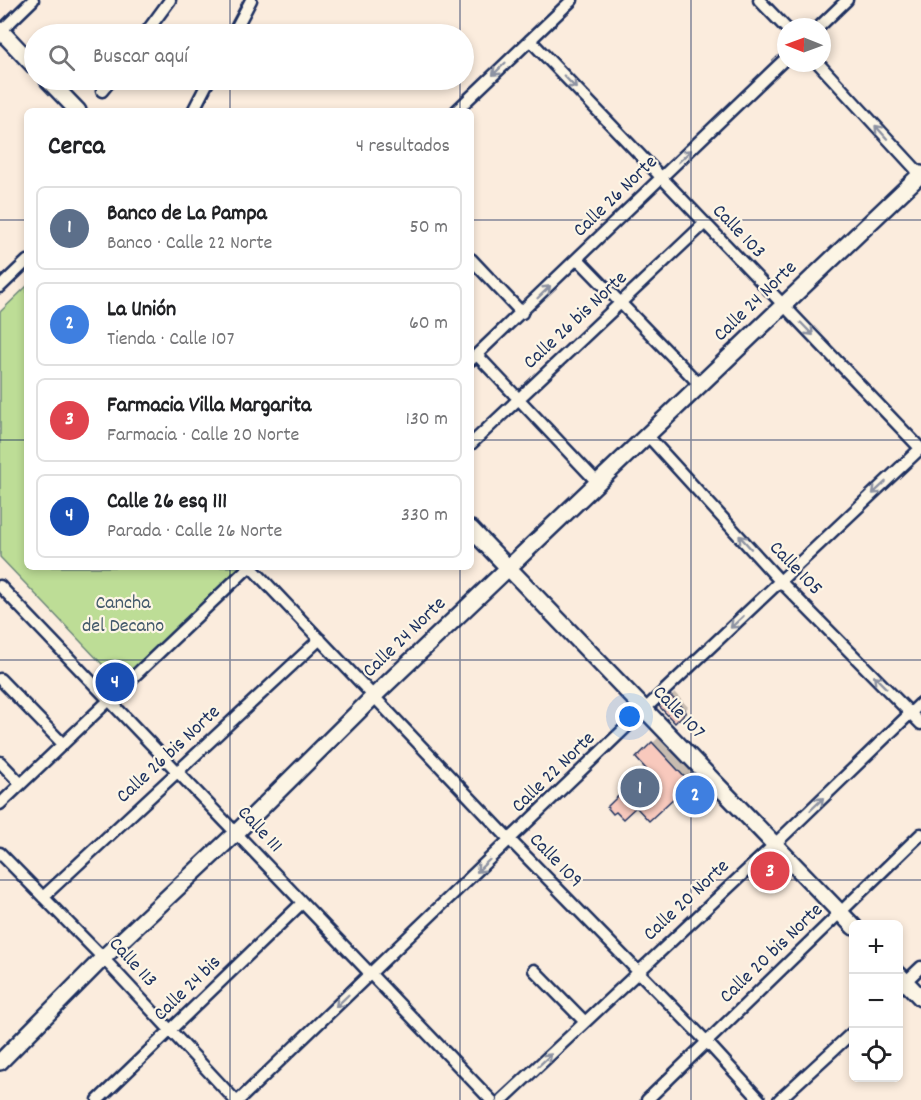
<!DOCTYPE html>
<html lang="es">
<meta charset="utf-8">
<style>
body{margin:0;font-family:Dekko,sans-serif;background:#f6f6f6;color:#202124}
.controls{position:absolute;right:18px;bottom:18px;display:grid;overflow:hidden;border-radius:9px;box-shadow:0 3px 9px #0003}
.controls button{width:54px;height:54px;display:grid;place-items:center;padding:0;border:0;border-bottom:2px solid #e0e0e0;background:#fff;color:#202124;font:30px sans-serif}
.compass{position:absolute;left:777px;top:18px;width:54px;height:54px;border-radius:50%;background:#fff;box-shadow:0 3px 9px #0003;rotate:271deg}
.you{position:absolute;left:630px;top:717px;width:21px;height:21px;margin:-15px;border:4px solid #fff;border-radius:50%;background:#1a73e8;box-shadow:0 0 0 9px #1a73e833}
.badge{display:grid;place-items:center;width:39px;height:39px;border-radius:50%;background:#2563eb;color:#fff;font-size:20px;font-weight:700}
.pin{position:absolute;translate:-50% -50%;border:3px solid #fff;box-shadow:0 2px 6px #0006}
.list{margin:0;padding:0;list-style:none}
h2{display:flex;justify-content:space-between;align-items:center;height:78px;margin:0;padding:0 24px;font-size:26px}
h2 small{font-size:20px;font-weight:400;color:#757577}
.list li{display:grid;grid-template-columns:39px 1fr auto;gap:18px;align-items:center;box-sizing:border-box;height:84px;margin:0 12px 12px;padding:0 12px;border:2px solid #e0e0e0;border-radius:9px}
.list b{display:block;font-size:22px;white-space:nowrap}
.list p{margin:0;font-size:20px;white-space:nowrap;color:#757577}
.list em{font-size:20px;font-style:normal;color:#757577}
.icon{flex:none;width:33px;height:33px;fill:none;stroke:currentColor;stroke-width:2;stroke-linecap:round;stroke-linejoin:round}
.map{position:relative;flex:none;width:921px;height:1100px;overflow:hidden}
.search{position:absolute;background:#fff;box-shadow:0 3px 9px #0003;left:24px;top:24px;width:450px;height:66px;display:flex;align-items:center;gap:15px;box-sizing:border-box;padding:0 21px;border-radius:33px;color:#757577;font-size:22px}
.panel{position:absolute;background:#fff;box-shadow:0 3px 9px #0003;left:24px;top:108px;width:450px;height:462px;border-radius:9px}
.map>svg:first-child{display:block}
.green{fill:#bddd96;stroke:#6c867a;stroke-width:1.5}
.shadow{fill:#0003}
.building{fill:#f8c9bd;stroke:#1b2f5e;stroke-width:1.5}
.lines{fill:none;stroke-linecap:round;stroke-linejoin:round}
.street-casing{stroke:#1b2f5e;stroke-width:15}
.secondary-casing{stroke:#1b2f5e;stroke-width:20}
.street{stroke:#fcf5e5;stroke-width:10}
.secondary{stroke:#fcf5e5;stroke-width:15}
.oneway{stroke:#8c92a2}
.grid{fill:none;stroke:#1b2f5e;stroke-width:1.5;stroke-opacity:0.55}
.labels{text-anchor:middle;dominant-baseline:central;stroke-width:4.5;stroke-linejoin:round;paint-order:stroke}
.street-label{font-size:20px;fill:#1b2f5e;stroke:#fcf5e5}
.park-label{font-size:20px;fill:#445a6c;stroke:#fcf5e5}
</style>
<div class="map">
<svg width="921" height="1100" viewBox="0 0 921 1100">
<rect width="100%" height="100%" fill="#fbecdd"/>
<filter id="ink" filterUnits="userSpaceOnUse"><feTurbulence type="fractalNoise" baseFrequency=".0167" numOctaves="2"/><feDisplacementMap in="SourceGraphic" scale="12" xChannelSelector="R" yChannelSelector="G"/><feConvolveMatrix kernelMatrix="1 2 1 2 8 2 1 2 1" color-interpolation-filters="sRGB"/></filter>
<g filter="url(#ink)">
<path class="green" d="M27,286V567H245L122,685L0,557V312Z"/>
<path class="shadow" d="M675,693L688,707L675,721L661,706Z
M659,737L707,788L687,807L638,758Z"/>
<path class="building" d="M670,695L686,712L675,723L659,706Z
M652,742L701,795L687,809L675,797L649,821L636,807L623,819L616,812L613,814L607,807L646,769L636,758Z"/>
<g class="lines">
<g class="street-casing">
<path id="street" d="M759,0L786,28
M819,27L847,0
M0,32L33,0
M145,34L170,0
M233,34L251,0
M530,40L921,449
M818,63L921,175
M102,91L111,80
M193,111L209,80
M456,111L572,0
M471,259L522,313
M578,259L700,385
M0,287L27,261
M477,355L597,482
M471,360L786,58
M647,435L780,581L921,724
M471,444L705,223
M251,567L510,840L707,1042L760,1100
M0,586L491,1100
M0,679L63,744
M0,762L21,784
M0,804L249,567
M0,853L103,958L235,1100
M43,897L320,639
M534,970L585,1022
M898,989L921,967
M98,1100L302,903
M239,1100L645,709L921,448
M502,1100L775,844L921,703
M647,1100L921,834
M779,1100L854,1031"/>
</g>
<g class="secondary-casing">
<path id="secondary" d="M0,30L34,66
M48,80L78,111
M471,529L854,927
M898,974L921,998
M0,1062L103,958L237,832L374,696L921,174"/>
</g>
<use href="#street" class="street"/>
<use href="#secondary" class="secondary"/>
</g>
<defs><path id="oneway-shaft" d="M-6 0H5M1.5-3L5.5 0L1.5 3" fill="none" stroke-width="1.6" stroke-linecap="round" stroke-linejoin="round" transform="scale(1.5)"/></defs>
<g class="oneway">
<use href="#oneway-shaft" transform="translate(499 69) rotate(136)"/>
<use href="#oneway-shaft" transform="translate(570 82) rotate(46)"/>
<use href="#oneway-shaft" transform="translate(881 132) rotate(-132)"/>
<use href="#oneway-shaft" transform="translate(685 156) rotate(-44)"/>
<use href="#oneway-shaft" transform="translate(544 292) rotate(-44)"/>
<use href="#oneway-shaft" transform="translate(807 329) rotate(46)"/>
<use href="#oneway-shaft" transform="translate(879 488) rotate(137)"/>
<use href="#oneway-shaft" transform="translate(745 542) rotate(-132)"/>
<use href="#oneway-shaft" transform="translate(737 622) rotate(137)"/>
<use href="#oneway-shaft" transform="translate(880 682) rotate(-135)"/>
<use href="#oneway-shaft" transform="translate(817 804) rotate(-44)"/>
<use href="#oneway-shaft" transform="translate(483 866) rotate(136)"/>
<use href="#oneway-shaft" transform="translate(342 1001) rotate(136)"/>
<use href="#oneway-shaft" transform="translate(545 1060) rotate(-43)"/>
</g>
</g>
<path class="grid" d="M230,0V34M460,0V34M691,0V1100M230,80V111M460,80V111M0,220H27M471,220H921M0,440H27M471,440H921M230,567V1100M460,567V1100M0,660H921M0,880H921"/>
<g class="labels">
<g class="street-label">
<text transform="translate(616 197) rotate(-44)">Calle 26 Norte</text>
<text transform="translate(738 232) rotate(46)">Calle 103</text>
<text transform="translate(756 302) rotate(-44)">Calle 24 Norte</text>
<text transform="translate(576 321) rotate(-43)">Calle 26 bis Norte</text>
<text transform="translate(795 569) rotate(46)">Calle 105</text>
<text transform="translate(405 638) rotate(-44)">Calle 24 Norte</text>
<text transform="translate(678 713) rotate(46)">Calle 107</text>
<text transform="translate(169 755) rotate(-43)">Calle 26 bis Norte</text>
<text transform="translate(554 773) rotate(-44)">Calle 22 Norte</text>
<text transform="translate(259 830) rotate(47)">Calle 111</text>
<text transform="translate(555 861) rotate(46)">Calle 109</text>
<text transform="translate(687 901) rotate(-43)">Calle 20 Norte</text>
<text transform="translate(772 954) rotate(-44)">Calle 20 bis Norte</text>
<text transform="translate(132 963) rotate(47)">Calle 113</text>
<text transform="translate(188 989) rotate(-44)">Calle 24 bis</text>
</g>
<g class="park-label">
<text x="123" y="604">Cancha<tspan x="123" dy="23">del Decano</tspan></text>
</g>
</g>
</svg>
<div class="controls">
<button>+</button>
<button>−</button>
<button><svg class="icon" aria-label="locate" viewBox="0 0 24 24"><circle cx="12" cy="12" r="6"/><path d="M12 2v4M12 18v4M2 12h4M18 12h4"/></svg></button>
</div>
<svg class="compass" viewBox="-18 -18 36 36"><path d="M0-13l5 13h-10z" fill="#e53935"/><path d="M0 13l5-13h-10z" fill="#757577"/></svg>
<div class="you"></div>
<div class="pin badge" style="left:640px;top:788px;background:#5c6f8a">1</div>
<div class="pin badge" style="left:695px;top:795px;background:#3f7fe0">2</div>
<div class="pin badge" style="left:770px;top:871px;background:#e0444e">3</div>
<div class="pin badge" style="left:115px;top:682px;background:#1a4fb4">4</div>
<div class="search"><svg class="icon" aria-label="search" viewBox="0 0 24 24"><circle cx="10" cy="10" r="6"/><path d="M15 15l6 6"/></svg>Buscar aquí</div>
<section class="panel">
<h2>Cerca<small>4 resultados</small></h2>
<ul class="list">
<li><span class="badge" style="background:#5c6f8a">1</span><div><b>Banco de La Pampa</b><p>Banco · Calle 22 Norte</p></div><em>50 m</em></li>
<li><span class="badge" style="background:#3f7fe0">2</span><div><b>La Unión</b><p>Tienda · Calle 107</p></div><em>60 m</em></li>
<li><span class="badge" style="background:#e0444e">3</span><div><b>Farmacia Villa Margarita</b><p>Farmacia · Calle 20 Norte</p></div><em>130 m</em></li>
<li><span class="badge" style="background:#1a4fb4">4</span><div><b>Calle 26 esq 111</b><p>Parada · Calle 26 Norte</p></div><em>330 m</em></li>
</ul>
</section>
</div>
